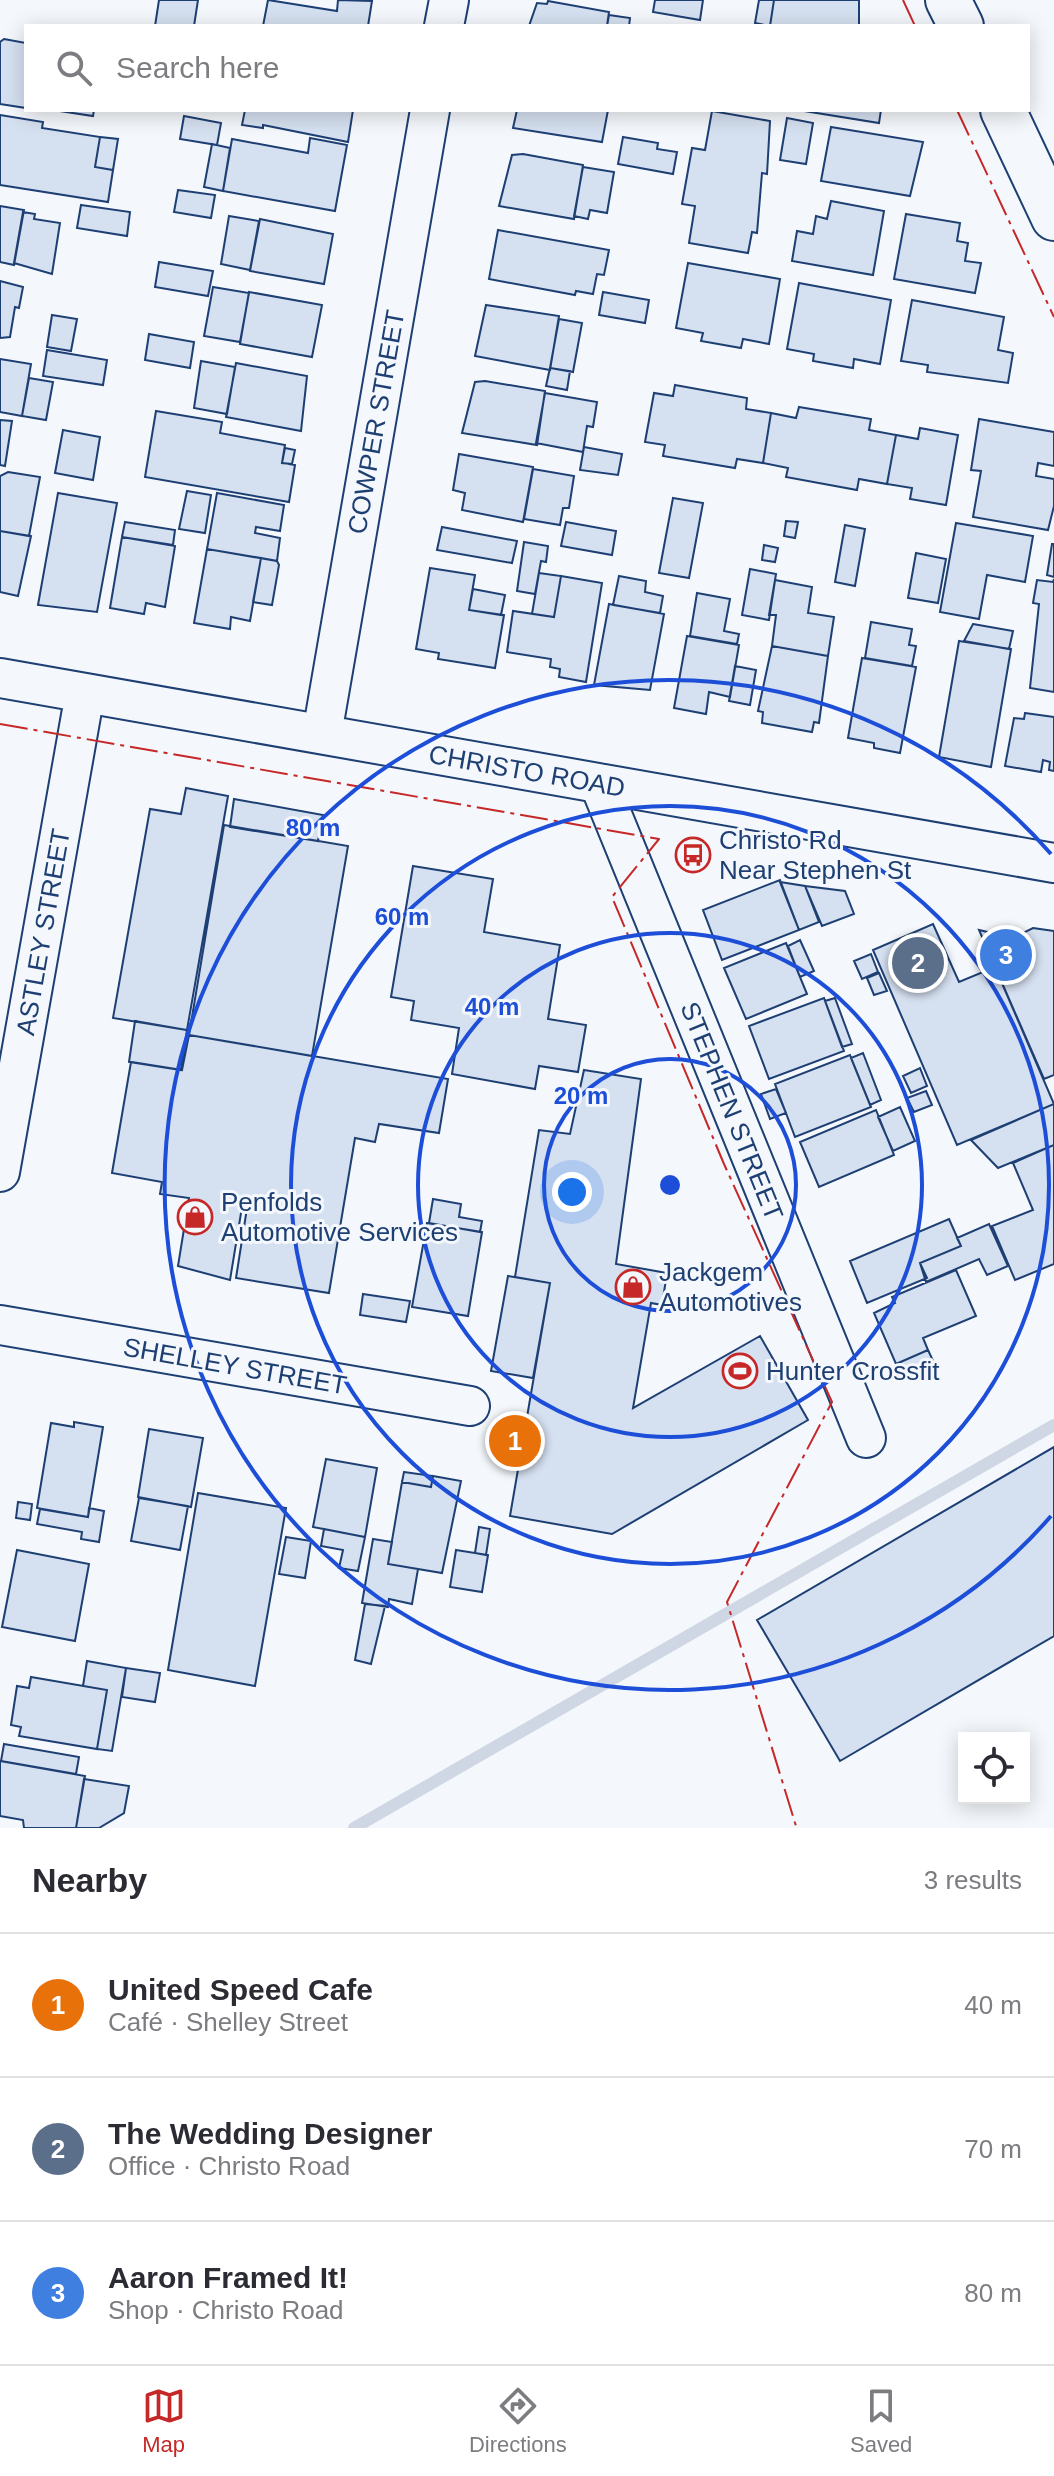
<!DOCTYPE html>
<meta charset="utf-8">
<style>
body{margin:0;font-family:Helvetica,sans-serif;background:#f7f7f7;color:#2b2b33}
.controls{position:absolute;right:24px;bottom:24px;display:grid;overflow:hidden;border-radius:0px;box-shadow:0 4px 20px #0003}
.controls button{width:72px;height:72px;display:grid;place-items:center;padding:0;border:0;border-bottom:2px solid #e1e1e2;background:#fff;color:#2b2b33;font:40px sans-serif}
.you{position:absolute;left:572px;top:1192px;width:28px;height:28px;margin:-20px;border:6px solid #fff;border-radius:50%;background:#1a73e8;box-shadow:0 0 0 12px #1a73e833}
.badge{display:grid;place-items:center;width:52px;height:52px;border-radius:50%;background:#c62828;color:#fff;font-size:26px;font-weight:700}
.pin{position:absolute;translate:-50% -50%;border:4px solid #fff;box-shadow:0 2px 8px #0006}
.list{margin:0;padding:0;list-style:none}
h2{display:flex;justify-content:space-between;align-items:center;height:104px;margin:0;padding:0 32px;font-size:34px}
h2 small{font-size:26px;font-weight:400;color:#7c7c81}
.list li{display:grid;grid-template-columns:52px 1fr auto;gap:24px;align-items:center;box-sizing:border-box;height:144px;padding:0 32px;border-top:2px solid #e1e1e2}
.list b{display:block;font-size:30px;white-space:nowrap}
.list p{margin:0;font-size:26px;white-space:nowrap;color:#7c7c81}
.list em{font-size:26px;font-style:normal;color:#7c7c81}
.icon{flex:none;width:44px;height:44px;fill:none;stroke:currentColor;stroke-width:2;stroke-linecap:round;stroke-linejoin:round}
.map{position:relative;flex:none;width:1054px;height:1828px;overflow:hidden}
.search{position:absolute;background:#fff;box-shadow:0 4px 20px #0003;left:24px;right:24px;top:24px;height:88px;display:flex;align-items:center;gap:20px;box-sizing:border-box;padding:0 28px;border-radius:0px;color:#7c7c81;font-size:30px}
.sheet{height:536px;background:#fff}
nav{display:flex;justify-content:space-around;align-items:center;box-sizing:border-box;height:112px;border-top:2px solid #e1e1e2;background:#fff;font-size:22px;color:#7c7c81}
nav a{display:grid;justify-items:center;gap:4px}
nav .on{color:#c62828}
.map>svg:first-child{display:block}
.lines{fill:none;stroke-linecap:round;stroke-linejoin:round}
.stream{stroke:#cfd7e4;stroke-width:12}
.building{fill:#d5e0f0;stroke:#1d3f73;stroke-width:2}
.minor-casing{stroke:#1d3f73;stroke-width:42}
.tertiary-casing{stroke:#1d3f73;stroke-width:48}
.minor{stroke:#f4f7fb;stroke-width:38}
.tertiary{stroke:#f4f7fb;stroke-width:44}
.power{stroke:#c62828;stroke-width:2;stroke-dasharray:28 6 4 6;stroke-linecap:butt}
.ring{fill:none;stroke:#1d4ed8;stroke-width:4}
.labels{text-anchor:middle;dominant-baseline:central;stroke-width:6;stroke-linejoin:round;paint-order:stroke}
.street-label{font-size:26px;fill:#1d3f73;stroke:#f4f7fb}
.poi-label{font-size:26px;fill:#1d3f73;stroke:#f4f7fb;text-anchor:start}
.centre{fill:#1d4ed8;stroke:#f4f7fb;stroke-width:4}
.ring-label{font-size:24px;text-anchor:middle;font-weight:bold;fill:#1d4ed8;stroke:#f4f7fb;stroke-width:6;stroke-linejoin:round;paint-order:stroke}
</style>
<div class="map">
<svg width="1054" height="1828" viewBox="0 0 1054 1828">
<rect width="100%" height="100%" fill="#f4f7fb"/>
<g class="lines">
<path class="stream" d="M354,1828L1054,1425"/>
</g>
<path class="building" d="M159,0H198L194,26H155Z
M268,0L337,11L338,0L372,1L368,26H263Z
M655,0H703L700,20L653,12Z
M759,0H774L770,26L755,23Z
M774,0H859V26H770Z
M548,1L609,12L607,26H529L537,3L547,4Z
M609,15L630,18L629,26H607Z
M4,39L26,43V108L0,104V42Z
M53,110H94L93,116Z
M245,110H353L348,142L263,125V128L242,125Z
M517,110H608L602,142L513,128Z
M798,110H881L879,123Z
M712,111L770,121L767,174L762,173L757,233L752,232L748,253L689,243L695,206L682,204L692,148L705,150Z
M0,115L43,122L42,128L100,137L95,167L113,170L108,202L0,185Z
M184,116L221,123L217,145L180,139Z
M787,118L813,123L806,164L780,160Z
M831,127L923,142L910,196L821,181Z
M100,137L118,139L113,170L95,167Z
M623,137L658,143L657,149L677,152L673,174L618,164Z
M310,138L347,145L335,211L223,191L232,139L308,153Z
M212,144L230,148L223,191L204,187Z
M523,154L583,165L574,219L499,206L512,155Z
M583,167L614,172L607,213L590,210L588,219L574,216Z
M178,190L215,195L211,218L174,212Z
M831,201L884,211L873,275L792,261L797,231L813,234L816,216L827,219Z
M81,205L130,212L127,236L77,228Z
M0,206L24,210L14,265L0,262Z
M23,212L35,214L34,219L60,223L52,274L14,263Z
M906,214L960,223L957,241L968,243L965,261L981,263L975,293L894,279Z
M229,216L259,221L250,270L221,264Z
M260,219L333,234L324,284L250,271Z
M498,230L609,250L604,275L597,274L593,294L576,291L575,295L489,279Z
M159,262L213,271L208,296L155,287Z
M688,263L780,279L769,344L743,339L741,348L701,341L703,333L676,328Z
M0,281L23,287L19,308L15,307L10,337L0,338Z
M799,283L891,300L880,364L854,359L853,368L813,361L814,354L787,349Z
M213,287L249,293L240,342L204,336Z
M249,292L322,305L312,357L240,344Z
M603,292L649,300L645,323L599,315Z
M912,300L1004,317L998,350L1013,353L1008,383L927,372L928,365L901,361Z
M486,305L559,316L550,370L475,356Z
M52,315L77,319L71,351L47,347Z
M559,319L582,323L573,372L550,368Z
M149,334L194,342L190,368L145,360Z
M47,350L107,360L103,385L43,376Z
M0,359L31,364L22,416L0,412Z
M201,361L235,367L227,414L194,408Z
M236,363L307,376L301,431L226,417Z
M550,368L570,371L567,390L546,386Z
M29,378L53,382L46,420L22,416Z
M485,381L545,391L537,445L462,433L475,382Z
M675,385L747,398L746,409L771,413L763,463L737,459L735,468L663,456L665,445L645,442L654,393L673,396Z
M545,393L597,402L593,427L587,426L583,452L536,443Z
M799,407L871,419L869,430L896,435L887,484L859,479L857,490L786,477L788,468L763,463L771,413L796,418Z
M156,411L222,422L220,433L285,445L282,463L295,465L289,502L145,477Z
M979,419L1054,432V466L1038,463L1036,476L1054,479V506L1048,530L973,517L981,471L971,470Z
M0,420L12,421L5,466L0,465Z
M920,428L958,435L946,505L910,499L912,488L887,484L896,435L918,439Z
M63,430L100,437L93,480L55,473Z
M584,447L622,454L618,475L580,470Z
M285,448L295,450L292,464L282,463Z
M459,454L533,467L523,522L462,510L465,493L453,490Z
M533,469L574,476L569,508H563L560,525L524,519Z
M8,472L40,477L29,536L0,531V476Z
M187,491L211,495L205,533L179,529Z
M58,493L117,503L97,612L38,605Z
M217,493L284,505L280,531L256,527L255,533L280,538L277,561L207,549Z
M673,498L703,503L689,578L659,573Z
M786,521L798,522L795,538L784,536Z
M125,522L175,530L173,545L122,537Z
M566,522L616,531L612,555L561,546Z
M956,523L1033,536L1025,582L987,575L979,619L940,612Z
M845,525L865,529L855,586L835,582Z
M442,527L517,541L512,563L437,550Z
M0,531L31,536L18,596L0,592Z
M122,537L175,546L165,607L146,603L144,614L110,608Z
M524,542L548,546L546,562L541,561L535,594L517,591Z
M1052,544H1054V577L1047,575Z
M764,545L778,548L775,562L762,560Z
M207,549L261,558L250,621L231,617L230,629L194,623Z
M916,553L946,559L938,603L908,598Z
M261,558L277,561L279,565L272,605L253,602Z
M430,568L475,575L469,610L504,615L495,668L438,659L439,653L416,649Z
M750,569L776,574L769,620L742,615Z
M539,573L561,576L554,617L532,614Z
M561,576L602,583L586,682L559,677L560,669L550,667L551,659L507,652L513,611L554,617Z
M619,576L646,581L645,592L663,596L660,613L613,605Z
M1054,579V692L1030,688L1039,604L1033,603L1037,580L1053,582Z
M775,580L812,587L808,613L834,617L828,656L772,646L776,615H769Z
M473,589L505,595L501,615L469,610Z
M697,593L730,599L724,631L739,634L737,644L690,636Z
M609,604L664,614L650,690L594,685Z
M871,622L912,629L909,645L916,646L912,666L865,658Z
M973,624L1013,631L1009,649L964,641Z
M687,636L739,645L730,697L709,692L706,714L674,708Z
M959,641L1011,649L991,767L939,757Z
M772,646L828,656L819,723L814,722L812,732L762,723L763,712L758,711Z
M862,658L916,667L900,753L874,748V743L848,738Z
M735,666L756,670L750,705L729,701Z
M1025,713L1054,717V771L1049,770L1050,762L1043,760L1041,772L1005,766L1014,718L1024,719Z
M186,788L228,796L187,1030L113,1018L150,809L181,814Z
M234,799L323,815L318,841L230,827Z
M224,825L348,846L312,1056L189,1035Z
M413,866L493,879L484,932L560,945L548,1019L586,1025L578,1072L539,1066L535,1089L452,1074L459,1028L411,1020L414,1001L391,997Z
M780,880L799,930L722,960L703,910Z
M780,882L805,886L819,922L799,930Z
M805,886L845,891L854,914L822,926Z
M933,924L959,982L995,967L1054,1104L957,1145L873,950Z
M1033,928L1054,931V1075L1044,1079L979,930L1013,938Z
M800,940L814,971L800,977L788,946Z
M786,943L807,994L746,1019L724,968Z
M871,954L878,972L862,979L854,961Z
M879,973L887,991L874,995L867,978Z
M824,998L844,1051L769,1079L749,1026Z
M835,998L852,1044L842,1047L825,1001Z
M135,1021L187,1030L181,1070L129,1062Z
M189,1035L448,1079L439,1133L379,1124L375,1142L355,1138L329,1293L236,1278L247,1208L242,1207L230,1280L178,1266L189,1198L160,1194L162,1182L112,1173L131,1062L182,1070Z
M863,1053L881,1100L870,1105L851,1058Z
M850,1055L871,1107L795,1137L775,1084Z
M920,1068L927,1086L911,1093L903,1076Z
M584,1070L641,1079L616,1264L667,1273L662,1305L651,1303L633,1408L760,1336L808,1420L612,1534L510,1516L550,1283L515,1277L539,1130L570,1134Z
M776,1089L786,1113L770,1119L761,1094Z
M926,1091L932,1105L914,1112L907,1098Z
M1054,1104V1145L998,1168L971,1140Z
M900,1107L915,1141L893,1151L878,1117Z
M876,1110L894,1155L819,1187L800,1142Z
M1054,1145V1264L1015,1280L992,1226L1033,1210L1013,1163Z
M433,1199L461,1204L459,1217L482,1221L480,1232L429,1223Z
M949,1219L961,1246L920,1263L927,1278L867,1303L850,1261Z
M427,1223L482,1232L468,1316L412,1307Z
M989,1224L1008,1266L987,1275L979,1259L926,1282L920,1263L961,1246L957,1238Z
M956,1270L976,1316L923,1338L928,1350L896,1364L874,1313L895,1303L892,1297Z
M508,1276L550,1283L533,1378L491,1371Z
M363,1294L410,1301L406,1322L360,1315Z
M928,1350L935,1365L902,1379L896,1364Z
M74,1422L103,1427L88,1517L37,1508L51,1423L74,1427Z
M149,1429L203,1438L191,1507L138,1497Z
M1054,1447V1636L840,1761L757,1620Z
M326,1459L377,1468L365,1537L313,1527Z
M404,1472L433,1476L431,1487L402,1482Z
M433,1476L461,1481L442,1573L388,1564L402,1482L431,1487Z
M198,1493L286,1508L255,1686L168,1670Z
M139,1498L188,1506L180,1550L131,1541Z
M18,1502L32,1504L30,1520L16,1518Z
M89,1508L104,1511L99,1542L81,1539L82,1532L37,1524L40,1509L88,1517Z
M479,1527L490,1529L486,1555L475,1553Z
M324,1529L365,1537L358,1571L339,1568L343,1550L321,1546Z
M286,1537L311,1541L305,1578L279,1574Z
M373,1539L392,1542L388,1564L418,1569L412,1604L389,1599L388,1607L362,1603Z
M17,1550L89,1564L75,1641L2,1627Z
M456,1550L488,1555L482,1592L450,1587Z
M365,1604L385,1606L371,1664L355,1660Z
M87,1661L126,1668L112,1751L97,1749L107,1690L83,1686Z
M126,1668L160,1673L155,1702L122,1697Z
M31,1677L107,1690L97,1749L19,1736L21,1727L11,1725L17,1686L29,1688Z
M4,1744L79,1757L76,1774L1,1761Z
M0,1761L85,1776L76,1828H24L23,1820L0,1816Z
M84,1779L129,1786L124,1813L99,1828H76Z"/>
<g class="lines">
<g class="minor-casing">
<path id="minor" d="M444,26L449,0
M0,678L1054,863
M322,734L430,110
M599,783L866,1438
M0,1172L85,693
M0,1325L470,1406"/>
</g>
<g class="tertiary-casing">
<path id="tertiary" d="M948,0L961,26
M1003,110L1054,218"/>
</g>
<use href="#minor" class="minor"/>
<use href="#tertiary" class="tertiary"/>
<path class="power" d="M903,0L915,26
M957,110L1054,317
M0,724L659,839L612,897L724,1164L832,1402L727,1602L796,1826L800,1828"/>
</g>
<g class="ring">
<circle cx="670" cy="1185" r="126"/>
<circle cx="670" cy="1185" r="252"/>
<circle cx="670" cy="1185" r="379"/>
<path d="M1051 1516A505 505 0 1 1 1051 854"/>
</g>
<defs>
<g id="bus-ring" transform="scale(1.8)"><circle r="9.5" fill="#f4f7fb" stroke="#c62828" stroke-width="1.5"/><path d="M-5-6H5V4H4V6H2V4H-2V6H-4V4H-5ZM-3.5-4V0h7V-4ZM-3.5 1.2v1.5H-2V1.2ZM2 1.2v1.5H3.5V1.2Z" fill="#c62828"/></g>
<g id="shop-ring" transform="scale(1.8)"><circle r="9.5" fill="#f4f7fb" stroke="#c62828" stroke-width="1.5"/><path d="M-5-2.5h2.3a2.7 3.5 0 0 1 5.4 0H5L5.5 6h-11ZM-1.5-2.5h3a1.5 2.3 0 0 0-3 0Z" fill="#c62828"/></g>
<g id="stadium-ring" transform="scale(1.8)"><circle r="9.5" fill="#f4f7fb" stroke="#c62828" stroke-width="1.5"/><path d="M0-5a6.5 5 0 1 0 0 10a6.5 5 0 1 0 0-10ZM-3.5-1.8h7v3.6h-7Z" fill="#c62828"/></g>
</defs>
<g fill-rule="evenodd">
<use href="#bus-ring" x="693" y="855"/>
<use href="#shop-ring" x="195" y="1217"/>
<use href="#shop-ring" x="633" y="1287"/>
<use href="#stadium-ring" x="740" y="1371"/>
</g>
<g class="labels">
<g class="street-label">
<text transform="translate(376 422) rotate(-80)">COWPER STREET</text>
<text transform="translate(527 771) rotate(10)">CHRISTO ROAD</text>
<text transform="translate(43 932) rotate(-80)">ASTLEY STREET</text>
<text transform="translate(732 1111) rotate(68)">STEPHEN STREET</text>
<text transform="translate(235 1366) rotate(10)">SHELLEY STREET</text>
</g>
<g class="poi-label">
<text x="719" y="840">Christo Rd<tspan x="719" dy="30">Near Stephen St</tspan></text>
<text x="221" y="1202">Penfolds<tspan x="221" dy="30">Automotive Services</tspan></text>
<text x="659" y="1272">Jackgem<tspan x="659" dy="30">Automotives</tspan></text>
<text x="766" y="1371">Hunter Crossfit</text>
</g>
</g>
<circle cx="670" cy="1185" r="12" class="centre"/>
<g class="ring-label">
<text x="313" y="836">80 m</text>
<text x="402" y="925">60 m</text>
<text x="492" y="1015">40 m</text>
<text x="581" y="1104">20 m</text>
</g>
</svg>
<div class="controls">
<button><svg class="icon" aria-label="locate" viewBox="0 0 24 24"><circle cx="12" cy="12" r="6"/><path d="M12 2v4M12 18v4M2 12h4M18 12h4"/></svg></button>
</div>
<div class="you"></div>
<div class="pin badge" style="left:515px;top:1441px;background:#e8710a">1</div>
<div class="pin badge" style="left:918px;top:963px;background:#5c6f8a">2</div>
<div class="pin badge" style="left:1006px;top:955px;background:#3f7fe0">3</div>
<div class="search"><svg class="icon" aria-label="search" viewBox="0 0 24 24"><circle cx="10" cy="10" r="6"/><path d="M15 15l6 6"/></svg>Search here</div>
</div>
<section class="sheet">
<h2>Nearby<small>3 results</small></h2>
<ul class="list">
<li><span class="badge" style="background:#e8710a">1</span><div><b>United Speed Cafe</b><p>Café · Shelley Street</p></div><em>40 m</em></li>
<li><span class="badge" style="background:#5c6f8a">2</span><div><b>The Wedding Designer</b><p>Office · Christo Road</p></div><em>70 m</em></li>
<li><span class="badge" style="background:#3f7fe0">3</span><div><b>Aaron Framed It!</b><p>Shop · Christo Road</p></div><em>80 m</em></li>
</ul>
</section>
<nav>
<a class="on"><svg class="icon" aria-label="map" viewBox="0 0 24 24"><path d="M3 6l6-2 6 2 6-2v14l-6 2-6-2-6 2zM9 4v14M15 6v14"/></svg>Map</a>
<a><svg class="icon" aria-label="directions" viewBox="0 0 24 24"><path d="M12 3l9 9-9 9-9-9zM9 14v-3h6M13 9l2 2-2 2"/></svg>Directions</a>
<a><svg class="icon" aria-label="saved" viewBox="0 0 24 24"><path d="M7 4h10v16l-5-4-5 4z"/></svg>Saved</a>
</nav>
